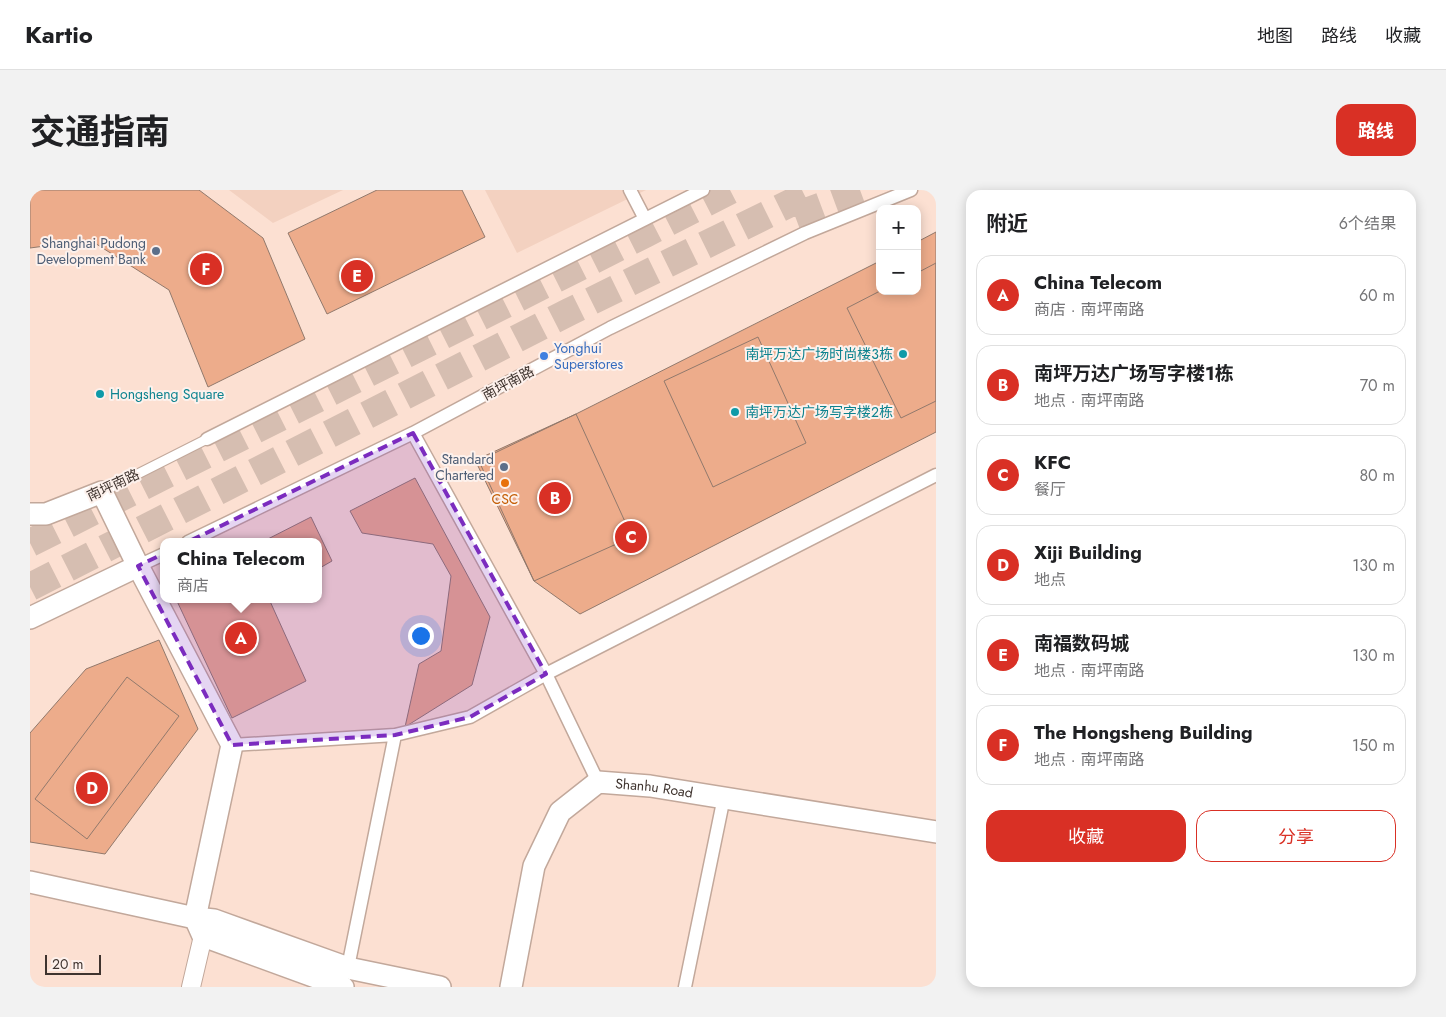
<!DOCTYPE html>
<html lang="zh">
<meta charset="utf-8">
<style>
body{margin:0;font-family:Jost,"Noto Sans SC",sans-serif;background:#f2f2f2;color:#202124}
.controls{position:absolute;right:15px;top:15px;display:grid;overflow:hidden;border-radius:10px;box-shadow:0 2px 12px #0003}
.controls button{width:45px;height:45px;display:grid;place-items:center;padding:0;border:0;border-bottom:1px solid #e0e0e0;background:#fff;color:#202124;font:25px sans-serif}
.scale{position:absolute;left:15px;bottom:12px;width:56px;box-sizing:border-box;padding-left:5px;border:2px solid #3f342f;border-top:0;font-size:14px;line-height:18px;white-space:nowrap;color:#3f342f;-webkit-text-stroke:4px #fdf1ec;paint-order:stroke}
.you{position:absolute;left:390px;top:445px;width:18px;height:18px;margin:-12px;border:4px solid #fff;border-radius:50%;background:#1a73e8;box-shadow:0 0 0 8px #1a73e833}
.badge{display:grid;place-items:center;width:32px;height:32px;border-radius:50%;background:#d93025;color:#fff;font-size:16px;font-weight:700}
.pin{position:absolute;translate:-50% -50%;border:2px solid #fff;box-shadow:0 1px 5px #0006}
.popup{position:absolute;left:130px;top:348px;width:162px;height:65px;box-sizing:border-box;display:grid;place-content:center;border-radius:10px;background:#fff;filter:drop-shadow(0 1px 4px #0005);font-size:16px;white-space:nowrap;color:#757577}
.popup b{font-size:19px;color:#202124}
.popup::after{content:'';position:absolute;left:50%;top:100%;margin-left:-10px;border:10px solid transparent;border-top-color:#fff}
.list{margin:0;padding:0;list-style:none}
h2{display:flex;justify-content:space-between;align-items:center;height:65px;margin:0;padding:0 20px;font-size:21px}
h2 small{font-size:16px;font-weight:400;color:#757577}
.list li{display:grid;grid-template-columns:32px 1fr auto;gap:15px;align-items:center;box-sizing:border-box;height:80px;margin:0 10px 10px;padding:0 10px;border:1px solid #e0e0e0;border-radius:15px}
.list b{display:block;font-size:19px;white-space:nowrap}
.list p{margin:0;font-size:16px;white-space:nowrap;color:#757577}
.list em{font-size:16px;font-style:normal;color:#757577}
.actions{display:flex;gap:10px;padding:15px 20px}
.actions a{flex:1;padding:11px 0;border:1px solid #d93025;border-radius:15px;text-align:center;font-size:18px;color:#d93025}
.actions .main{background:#d93025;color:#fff}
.map{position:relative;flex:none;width:906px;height:797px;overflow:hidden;border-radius:15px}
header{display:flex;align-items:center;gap:30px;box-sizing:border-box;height:70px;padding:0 25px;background:#fff;border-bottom:1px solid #e0e0e0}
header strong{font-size:24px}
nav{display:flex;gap:28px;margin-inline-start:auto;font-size:18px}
.intro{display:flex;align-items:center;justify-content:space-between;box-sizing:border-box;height:120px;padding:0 30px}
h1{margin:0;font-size:35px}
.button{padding:12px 22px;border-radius:15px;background:#d93025;color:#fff;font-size:18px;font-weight:700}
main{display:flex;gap:30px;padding:0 30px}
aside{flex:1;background:#fff;border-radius:15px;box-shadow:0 2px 12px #0003}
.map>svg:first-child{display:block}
.built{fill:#f3d1c0}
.building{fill:#edac8b;stroke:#91796c}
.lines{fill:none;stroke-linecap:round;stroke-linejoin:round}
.trunk-tunnel{stroke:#d6beb1;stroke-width:28;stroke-dasharray:28 14;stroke-linecap:butt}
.service-casing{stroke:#c2a89b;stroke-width:11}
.pedestrian-casing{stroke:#c2a89b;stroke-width:15}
.minor-casing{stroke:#c2a89b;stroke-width:20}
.tertiary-casing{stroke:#c2a89b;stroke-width:24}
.service{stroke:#fff;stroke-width:9}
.pedestrian{stroke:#fff;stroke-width:12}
.minor{stroke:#fff;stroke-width:18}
.tertiary{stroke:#fff;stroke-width:21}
.marked{fill:#7b2cbf;fill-opacity:0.2;stroke:#7b2cbf;stroke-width:4;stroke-dasharray:10 6;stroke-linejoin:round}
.service-dot{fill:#5c6f8a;stroke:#fdf1ec;stroke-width:2}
.culture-dot{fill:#0f9aa8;stroke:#fdf1ec;stroke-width:2}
.shop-dot{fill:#3f7fe0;stroke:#fdf1ec;stroke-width:2}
.food-dot{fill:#e8710a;stroke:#fdf1ec;stroke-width:2}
.labels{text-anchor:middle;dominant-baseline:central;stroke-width:4;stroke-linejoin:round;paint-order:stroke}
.service-label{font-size:14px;fill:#4e5e75;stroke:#fdf1ec;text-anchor:end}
.shop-label{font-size:14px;fill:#366cbe;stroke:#fdf1ec;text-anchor:start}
.culture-label{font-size:14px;fill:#0d838f;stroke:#fdf1ec;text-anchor:start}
.street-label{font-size:14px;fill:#3f342f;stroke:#fdf1ec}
.food-label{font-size:14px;fill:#c56008;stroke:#fdf1ec}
</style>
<header>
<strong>Kartio</strong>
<nav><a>地图</a><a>路线</a><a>收藏</a></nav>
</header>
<div class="intro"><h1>交通指南</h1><a class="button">路线</a></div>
<main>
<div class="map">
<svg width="906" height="797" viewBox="0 0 906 797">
<rect width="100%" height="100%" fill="#fce0d2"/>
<path class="built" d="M199,0H313L243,33Z
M455,0H616L487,63Z"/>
<path class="building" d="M0,0H169L233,48L275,149L178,197L139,100L60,50L0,58Z
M347,0H432L455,47L297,124L258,43Z
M906,42V242L550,424L504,391L446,272L546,224L850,71V101H887V52Z
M906,73V211L871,228L817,118L850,101H887V83Z
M728,147L776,253L683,297L634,191Z
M546,224L602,347L504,391L448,269Z
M385,288L460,427L442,495L375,537L389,474L411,461L421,386L403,354L332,343L320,321Z
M281,327L302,371L288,379V352H232Z
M146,409H239L276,491L202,528Z
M129,450L168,539L75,664L0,652V543L56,479Z
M97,487L149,526L57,649L5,609Z"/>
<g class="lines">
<path class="trunk-tunnel" d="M765,26L835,0
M0,353L615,44L701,0
M0,397L539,122L787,0"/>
<g class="service-casing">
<path id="service" d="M72,302L177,249"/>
</g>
<g class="pedestrian-casing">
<path id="pedestrian" d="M600,0L615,29
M383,243L516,484L568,592
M177,249L673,0
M158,352L383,243L580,138L775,43L881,0
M108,376L134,364
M202,555L365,545L440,527L516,484L906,285
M317,782L365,545
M655,797L694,607"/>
</g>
<g class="minor-casing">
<path id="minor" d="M161,797L173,746L180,736"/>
</g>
<g class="tertiary-casing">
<g id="tertiary">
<path d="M0,324H16L72,302L108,376L202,555L165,728L173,746L313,797"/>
<path d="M0,428L108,376"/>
<path d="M0,692L165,728L184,730L318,778L410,797"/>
<path id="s1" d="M481,797L504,676L530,622L568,592L620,596L906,642"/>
</g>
</g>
<use href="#service" class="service"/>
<use href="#pedestrian" class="pedestrian"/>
<use href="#minor" class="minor"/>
<use href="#tertiary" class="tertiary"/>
</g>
<path class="marked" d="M383,243L516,484L440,527L365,545L202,555L108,376Z"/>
<g class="service-dot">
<circle cx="126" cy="61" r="5"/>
<circle cx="474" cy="277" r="5"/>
</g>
<g class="culture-dot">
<circle cx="873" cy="164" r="5"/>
<circle cx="70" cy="204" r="5"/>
<circle cx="705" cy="222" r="5"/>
</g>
<circle class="shop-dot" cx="514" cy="166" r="5"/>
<circle class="food-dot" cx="475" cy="293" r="5"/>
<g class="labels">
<g class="service-label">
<text x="116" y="53">Shanghai Pudong<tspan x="116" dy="16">Development Bank</tspan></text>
<text x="464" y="269">Standard<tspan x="464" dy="16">Chartered</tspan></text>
</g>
<g class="shop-label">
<text x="524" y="158">Yonghui<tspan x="524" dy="16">Superstores</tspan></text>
</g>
<g class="culture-label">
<text x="863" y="164" text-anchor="end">南坪万达广场时尚楼3栋</text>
<text x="80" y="204">Hongsheng Square</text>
<text x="715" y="222">南坪万达广场写字楼2栋</text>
</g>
<g class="street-label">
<text transform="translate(478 193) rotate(-28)">南坪南路</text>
<text transform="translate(83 295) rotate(-25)">南坪南路</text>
<text stroke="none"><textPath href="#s1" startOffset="288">Shanhu Road</textPath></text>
</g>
<g class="food-label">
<text x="475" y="309">CSC</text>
</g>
</g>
</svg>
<div class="controls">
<button>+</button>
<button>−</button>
</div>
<div class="scale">20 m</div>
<div class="you"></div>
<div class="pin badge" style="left:211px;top:448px">A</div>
<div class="popup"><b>China Telecom</b>商店</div>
<div class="pin badge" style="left:525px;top:308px">B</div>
<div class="pin badge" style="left:601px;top:347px">C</div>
<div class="pin badge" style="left:62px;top:598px">D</div>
<div class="pin badge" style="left:327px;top:86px">E</div>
<div class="pin badge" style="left:176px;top:79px">F</div>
</div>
<aside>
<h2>附近<small>6个结果</small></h2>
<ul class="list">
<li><span class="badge">A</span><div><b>China Telecom</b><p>商店 · 南坪南路</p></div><em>60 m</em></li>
<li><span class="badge">B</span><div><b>南坪万达广场写字楼1栋</b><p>地点 · 南坪南路</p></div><em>70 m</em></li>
<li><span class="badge">C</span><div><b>KFC</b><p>餐厅</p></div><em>80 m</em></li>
<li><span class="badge">D</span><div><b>Xiji Building</b><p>地点</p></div><em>130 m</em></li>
<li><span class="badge">E</span><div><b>南福数码城</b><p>地点 · 南坪南路</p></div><em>130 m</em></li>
<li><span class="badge">F</span><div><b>The Hongsheng Building</b><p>地点 · 南坪南路</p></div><em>150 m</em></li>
</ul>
<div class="actions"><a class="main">收藏</a><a>分享</a></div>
</aside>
</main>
